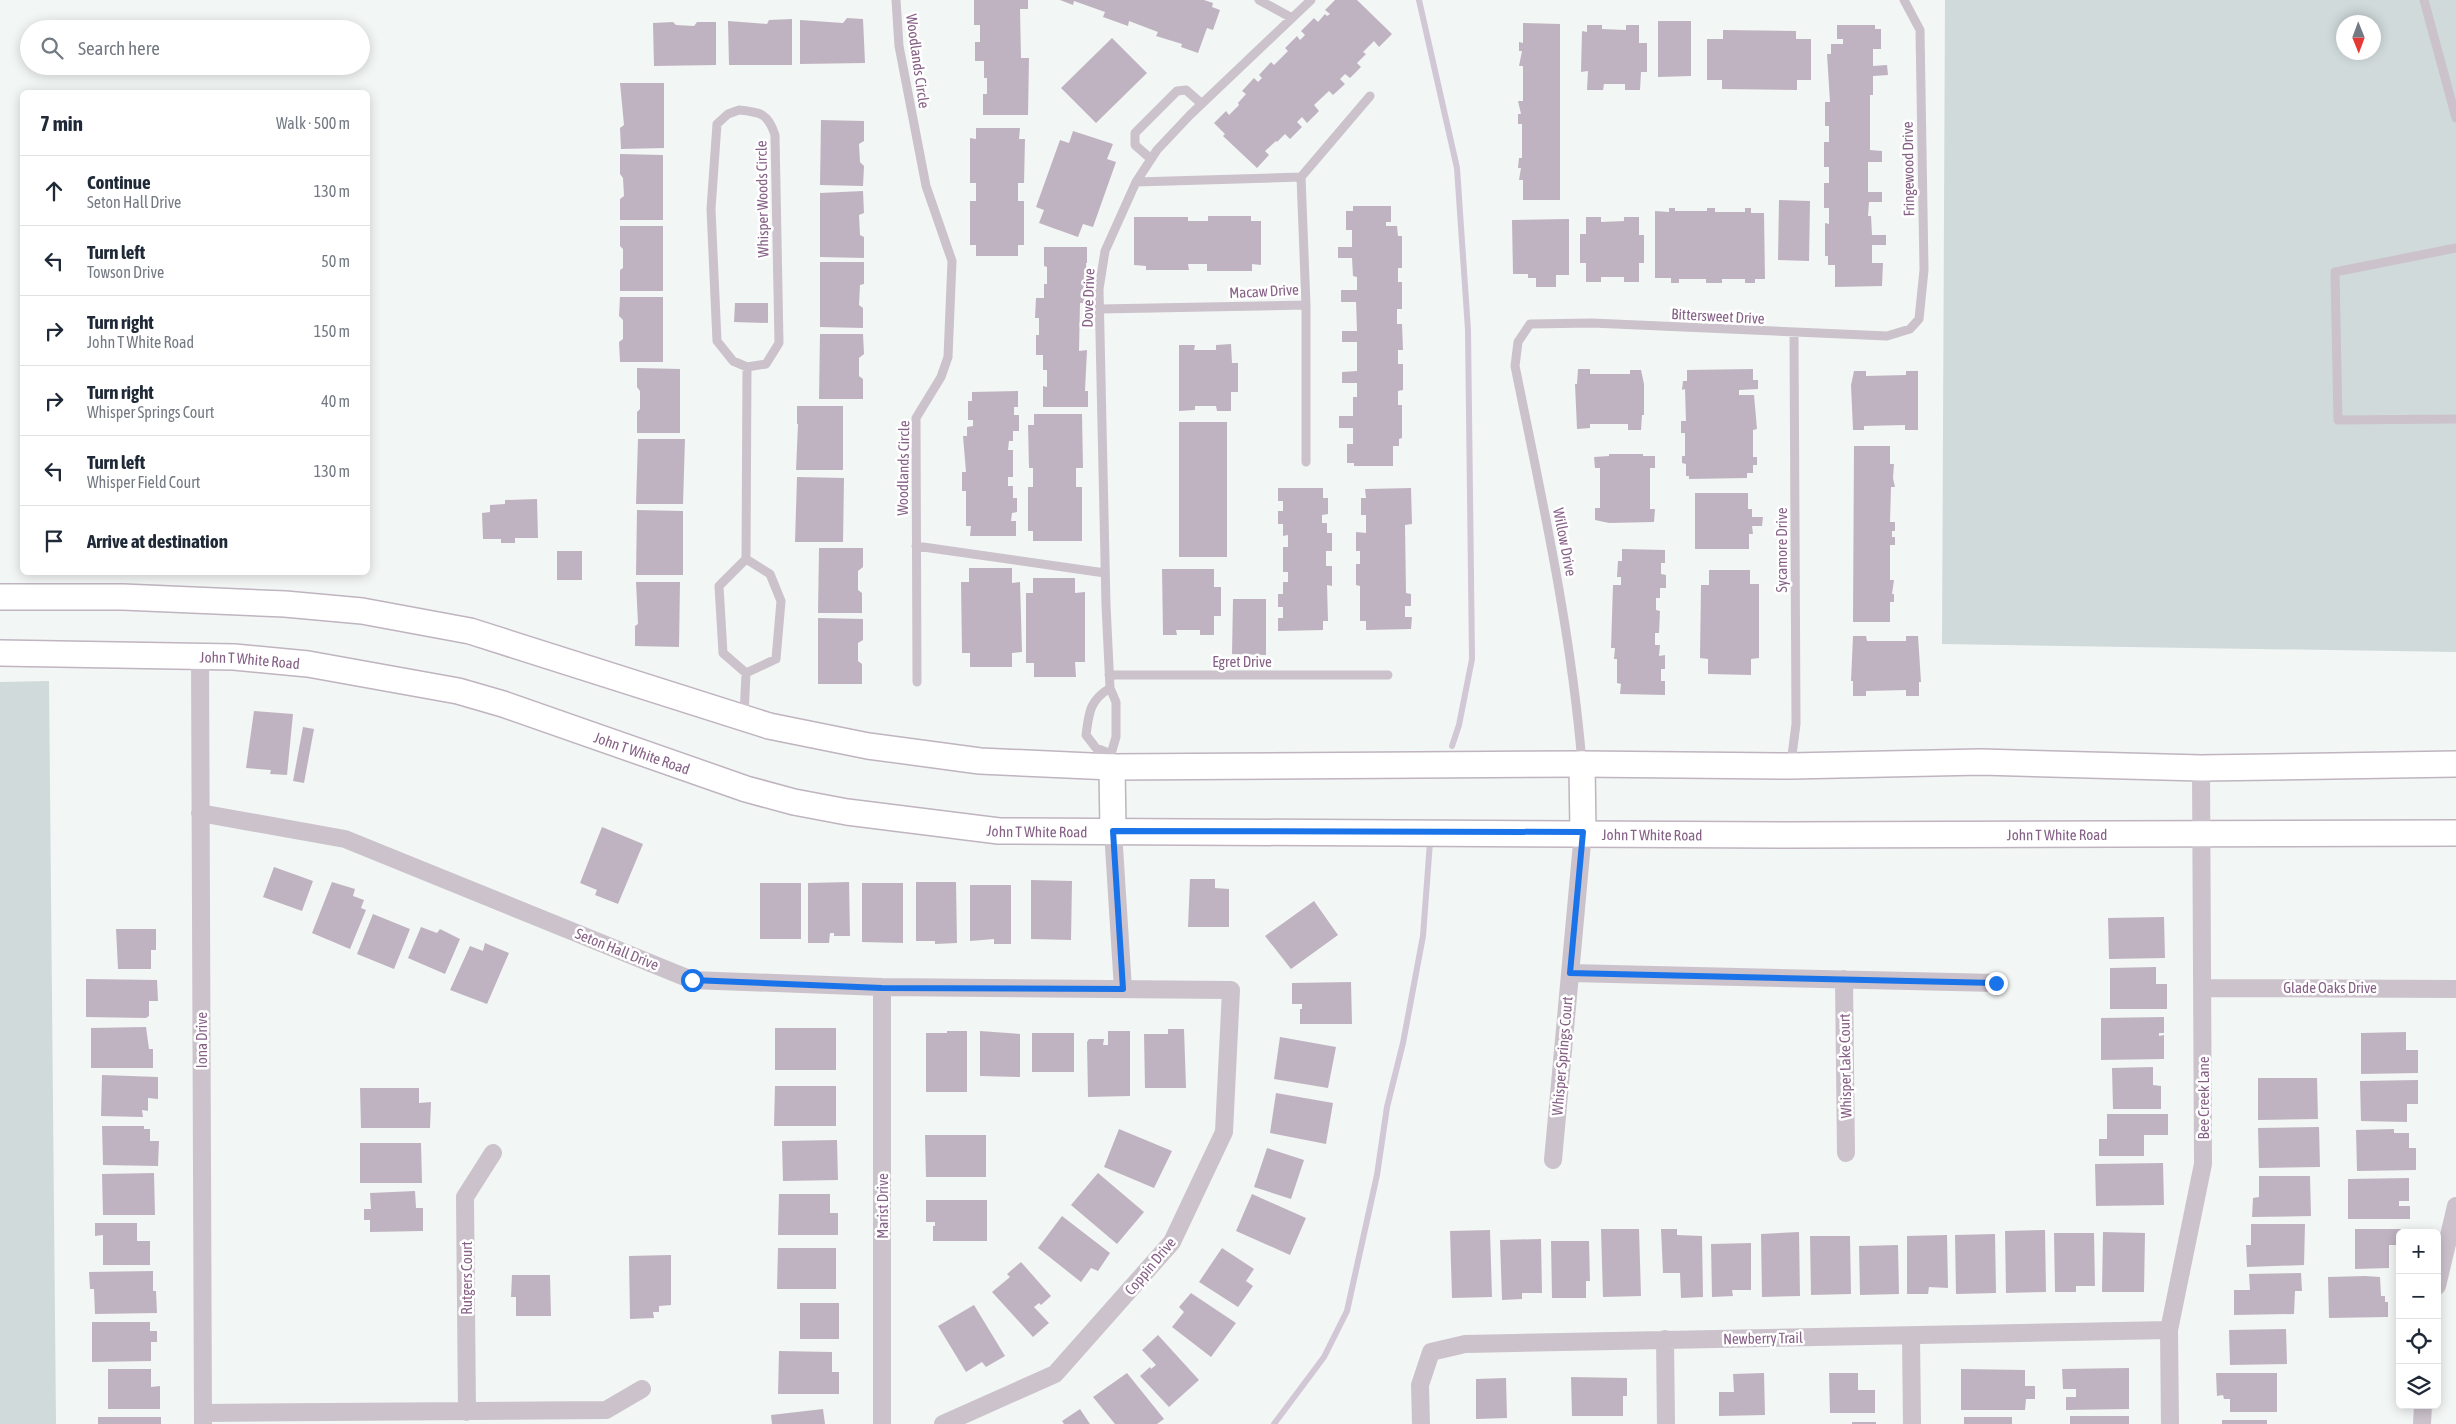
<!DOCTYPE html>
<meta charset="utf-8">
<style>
body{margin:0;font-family:"Asap Condensed",sans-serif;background:#f6f6f7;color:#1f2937}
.controls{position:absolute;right:15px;bottom:15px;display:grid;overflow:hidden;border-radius:8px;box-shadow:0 2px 12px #0003}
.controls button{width:45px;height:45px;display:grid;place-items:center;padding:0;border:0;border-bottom:1px solid #e0e1e3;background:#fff;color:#1f2937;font:25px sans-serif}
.compass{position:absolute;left:2336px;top:15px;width:45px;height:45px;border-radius:50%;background:#fff;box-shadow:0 2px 12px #0003;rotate:179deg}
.stop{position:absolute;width:15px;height:15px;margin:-11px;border:4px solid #1a73e8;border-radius:50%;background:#fff}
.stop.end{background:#1a73e8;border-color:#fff;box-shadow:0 1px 5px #0008}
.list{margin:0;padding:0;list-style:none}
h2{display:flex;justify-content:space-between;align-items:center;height:65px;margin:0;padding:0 20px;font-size:21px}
h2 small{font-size:16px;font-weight:400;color:#747a83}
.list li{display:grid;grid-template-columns:32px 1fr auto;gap:15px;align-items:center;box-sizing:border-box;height:70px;padding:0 20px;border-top:1px solid #e0e1e3}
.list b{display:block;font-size:19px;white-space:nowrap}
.list p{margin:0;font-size:16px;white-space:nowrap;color:#747a83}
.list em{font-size:16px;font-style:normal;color:#747a83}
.icon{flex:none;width:28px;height:28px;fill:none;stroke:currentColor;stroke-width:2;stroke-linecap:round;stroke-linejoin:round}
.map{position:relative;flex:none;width:2456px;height:1424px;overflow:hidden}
.search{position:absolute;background:#fff;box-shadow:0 2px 12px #0003;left:20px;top:20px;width:350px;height:55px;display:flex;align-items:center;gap:12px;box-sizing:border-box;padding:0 18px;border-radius:28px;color:#747a83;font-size:19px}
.panel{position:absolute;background:#fff;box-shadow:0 2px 12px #0003;left:20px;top:90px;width:350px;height:485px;border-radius:8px}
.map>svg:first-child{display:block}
.green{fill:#d0dadb;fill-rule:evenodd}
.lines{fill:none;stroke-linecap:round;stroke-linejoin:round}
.stream{stroke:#d2c7d5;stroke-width:6}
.building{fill:#c0b3c1}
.secondary-casing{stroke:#bfb4bf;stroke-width:28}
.service{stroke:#cbc2cb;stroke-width:9}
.minor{stroke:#cbc2cb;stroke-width:18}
.secondary{stroke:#fff;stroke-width:25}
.route{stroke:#1a73e8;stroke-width:6}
.labels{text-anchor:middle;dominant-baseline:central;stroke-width:5;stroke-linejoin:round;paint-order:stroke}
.street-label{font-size:15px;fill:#866186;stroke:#fff}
</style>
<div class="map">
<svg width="2456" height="1424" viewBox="0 0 2456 1424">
<rect width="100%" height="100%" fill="#f2f6f4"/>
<path class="green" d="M1945,0H2456V652L1942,644ZM2344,22H2374V52H2344Z
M49,681L56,1424H0V682Z"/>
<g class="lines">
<path class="stream" d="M1419,0L1457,168L1468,330L1472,659L1459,725L1452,746
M1274,1424L1324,1357L1347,1311L1377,1175L1387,1107L1403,1043L1423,936L1430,842"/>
</g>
<path class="building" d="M974,0H1028V9H1020L1021,58H1029L1028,115H983V94H987V78H984V61H975V42H980V25H974Z
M1060,0H1204L1213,3L1212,7L1220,10L1213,30L1207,28L1198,53L1181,47L1182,44L1156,36L1158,32L1129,21L1128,26L1103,17L1105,12L1074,1L1073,5Z
M1335,0H1357L1392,34L1379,47L1374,41L1363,52L1366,54L1357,63L1361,67L1350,78L1345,74L1340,79L1345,84L1333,95L1329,91L1314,105L1319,111L1307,123L1302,117L1297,122L1302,127L1290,139L1285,134L1277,142L1276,141L1265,151L1269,155L1257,168L1223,136L1225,134L1214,123L1226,111L1229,115L1239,105L1238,103L1246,94L1242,91L1254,78L1258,82L1262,78L1259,75L1271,62L1274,65L1288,51L1285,48L1297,36L1300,40L1305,35L1301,31L1314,18L1318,22L1325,14L1327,16L1330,14L1325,10Z
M847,18L863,19L865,63L800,64V20L843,23Z
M792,19V65H729L728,21L767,24L769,20Z
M1658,21H1691V76L1658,77Z
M673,22L676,25L694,26L697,22H716V65L654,66L653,23Z
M1523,23L1560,24V200H1523V180H1519L1521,168H1518L1519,158H1522V124H1518V114H1521L1518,101H1523V66H1519L1522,51H1519V42L1523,43Z
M1587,25H1602V29L1626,30V25H1639V43H1647V72H1641L1640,90H1625V84H1604L1603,90H1587L1588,71L1581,72L1582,31L1587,32Z
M1837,25H1875V29H1881V49H1873V66L1887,65L1888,75L1873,76V95H1870V150L1882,151V162H1868V192H1882V202H1869L1868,216H1871L1872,235H1886V245H1872V263H1883L1882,286L1835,287V265H1828V256H1825V223L1829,224V208H1824V183H1829V167H1824V142H1829V126H1825V102H1830L1827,54H1831V44H1843V39H1837Z
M1723,30L1796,31V39H1811V80H1797V90L1722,89V80H1707V39H1723Z
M1112,38L1147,73L1096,123L1061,88Z
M620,83H664V148L621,149L620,128L624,125Z
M821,120L864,121V141L859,144L860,162L864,166L863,186L820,185Z
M976,128H1020L1019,139H1025L1024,183H1018V201H1024V245H1018V256H976V245H970V201H976V183H970V138L976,139Z
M1073,131L1113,144L1107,159L1116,162L1093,227L1083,224L1078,237L1039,223L1044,210L1036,207L1060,140L1069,143Z
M620,154L663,155V220H620V199L624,196L623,178L620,174Z
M863,191L864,213L859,215L860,235L864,237V258L820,257V193Z
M1779,200L1810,201L1809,261L1778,260Z
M1353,206H1391V222H1386V226H1397L1398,236H1402V268H1398V282H1402V309H1397V324H1402L1403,350H1398V364H1403V390L1398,391V405H1402V438L1399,439V446H1393V466H1354V463H1347V444H1353V428H1339V416H1353V397H1357V383H1342V372L1357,371V342H1342V331H1357L1356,302H1341V290H1357V277L1353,276L1352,258H1338V247H1352V230H1346V211H1353Z
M1669,208H1675V211H1707V208H1715V212H1745V208H1751V213H1764L1765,279H1755V283H1745V279H1722V283H1706V279H1679V283H1671V278H1655V211L1669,212Z
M1208,216H1251V221H1261V265L1252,264V271H1207V264H1188L1189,270H1146V266L1134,265V217H1188V221H1208Z
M1586,217H1601V222L1624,221V217H1639V235H1644V263H1639V282H1624V277H1601V282H1586V263H1580V234H1586Z
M1569,219V275H1556V287H1536V278H1528V274H1513L1512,220Z
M620,226H663V291H620V270L623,268V249L620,246Z
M1044,247H1087V263H1086L1088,303H1080L1079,351L1087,350L1085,391H1088V407H1043V386L1047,387V370H1043V355H1036V335H1039V318H1035L1036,298H1044V284H1047V267L1044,266Z
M820,262H864V284L860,285L859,305L863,308V328L820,327Z
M620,297H663V362H620L619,342L623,339V320L619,316Z
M735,303H768V323L734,322Z
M820,334H863L864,354L859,358V376L863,379V399H819Z
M1231,344L1232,363H1238V392H1231V411H1217L1216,406H1195V410L1179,411V345H1195L1194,350H1216V345Z
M637,368L680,369V433H637V412L640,409V391L637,387Z
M1578,369H1590V374H1630V370H1641L1644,384V415H1642L1641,430H1628V424H1590V428L1577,429L1575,384H1577Z
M1753,369V380H1758V389L1739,390V395H1754L1757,429L1753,430V457H1757V465H1753V473H1747V478L1689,479V476H1686V464L1682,463V456H1685V433H1681V421H1686L1685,389L1682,390L1683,381H1687V370Z
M1854,371H1866V376L1906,375V371H1918V430H1905V425L1864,426V430H1853L1851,385Z
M1018,391V407H1014V415H1019V431H1013V441H1009L1008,450H1013V477H1008V486H1013V498H1017V512L1012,513L1011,521H1016V536H970L971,526H966V491H962V472H966L963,436H967V427L973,426V420H968V401H972V392Z
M797,406H843V470H796L798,424H797Z
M1034,414H1082L1083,468H1076V487H1082V541H1033V531H1028V487H1033V468H1029L1028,425H1034Z
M1179,422H1227V557H1179Z
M638,439H685L683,504H636Z
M1854,446H1890V464H1894L1893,478L1895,487H1891L1890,522H1895V531H1892V537H1895V545H1890V580H1894L1892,594H1894V602H1890V622H1853Z
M1609,454H1643V456H1655V468H1650V509H1655L1654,522L1609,523L1595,520V508H1600V468H1595L1594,457L1609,456Z
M797,477L844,478L843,542H795Z
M1278,488H1323V498H1328V514L1322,515V523H1327V533H1332V551H1326V566H1332V586L1327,585L1328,621H1323V630L1278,631V618H1283V607H1278V594H1283V582H1288V572H1283V547H1288V535L1283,536V524H1278V511H1283V501H1278Z
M1411,488L1412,524L1405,525L1406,593L1411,594V606H1405V617H1412L1411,629L1366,630V621H1360V586L1356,585V564H1360V551H1356V532L1366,533V515H1361V498H1366L1365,489Z
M1695,493H1748V509H1752V517H1763L1762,526H1752L1753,534H1749V549H1695Z
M537,499L538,538H515V543H501V539H483L482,513L490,512V505L505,504V500Z
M637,510L683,511V575H636Z
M819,548H863V567L858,571V590L862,593V613H818Z
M1622,549L1665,550V563H1661V574L1666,575V588H1660V598H1656V610L1660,611L1659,633H1655V645H1660L1659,656L1665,655V669H1661V681H1665V695L1620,694L1621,684L1617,683V659H1614L1615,648H1611L1613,585H1621V577H1617L1618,561H1622Z
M557,551H582V580H557Z
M969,568H1012V583L1020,582L1022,652L1012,653V667H970V653H962L961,582H969Z
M1162,569H1214V587H1221V616H1214V635H1200V630H1176L1177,635H1163Z
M1709,570H1750V584H1759V658L1751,659V675L1708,674V659L1700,658L1701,585H1709Z
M1033,578H1075V593L1085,592V662H1075L1076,677H1034V663H1026V593H1033Z
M636,582H680L679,647L635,646V626L638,624Z
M1233,599H1266V655L1232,654Z
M818,618L863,619V640L858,643V661L862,664V684H818Z
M1853,636H1866L1867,641H1906V636H1918L1921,682H1919V696H1906V690L1866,691V696H1853V681H1851Z
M254,711L293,714L287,775L270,774L271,770L246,768Z
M303,727L314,729L304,783L293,781Z
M602,827L643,844L618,904L595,895L597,890L580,883Z
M274,867L313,881L302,911L263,897Z
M1190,879H1215V888L1229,889V927H1188Z
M1031,880L1072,881L1071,940L1031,939Z
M332,882L355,889L353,896L364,900L361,908L366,910L350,949L312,933Z
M849,882L850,936H834V933H830L829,943H808V883Z
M916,882H956L957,943L935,944V941H916Z
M760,883H801V939H760Z
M862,883H903V943L862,942Z
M970,885H1011V944H994V939L970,941Z
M1314,901L1338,935L1291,969L1265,936Z
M373,914L410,929L394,969L357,954Z
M2164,917L2165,958L2109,959L2108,918Z
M421,927L437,933L440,929L460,939L445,974L408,958Z
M116,929H156V950H151V969H118Z
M485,943L509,953L487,1004L450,990L470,946L483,951Z
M2156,967V984H2167V1009H2110V968Z
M86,979L157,980L158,1001H149V1016L146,1018L86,1017Z
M1351,982L1352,1024H1300V1009H1302V1004H1292V983Z
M2164,1017V1033H2159V1036L2164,1035V1059L2101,1060V1018Z
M146,1027L149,1049H153V1068H91V1028Z
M775,1028H836V1070H775Z
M1168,1029H1184L1186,1088H1145L1144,1034H1168Z
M947,1031H967V1092H926V1033H947Z
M980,1031L1020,1034V1077L980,1076Z
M1108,1031H1130V1096L1088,1097L1087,1042L1089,1039H1104L1103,1045H1108Z
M2406,1032V1050H2418V1073L2361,1074V1033Z
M1032,1033H1074V1072H1032Z
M1280,1037L1336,1047L1328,1088L1274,1079Z
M2153,1067V1085L2161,1086V1109H2113L2112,1068Z
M102,1075L158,1077V1099L148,1098V1111L142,1110L143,1117L101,1116Z
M2258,1078H2317L2318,1119L2258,1120Z
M2418,1080V1104H2407V1122L2361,1121L2360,1081Z
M775,1086H836V1126H774Z
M360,1088H419V1103L431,1102L430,1128H361Z
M1276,1093L1333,1103L1326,1144L1270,1133Z
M2107,1114H2168V1135H2144V1156H2099V1139H2107Z
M102,1126H144V1129H150V1141H159L158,1166L103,1165Z
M2319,1127L2320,1167L2259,1168L2258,1128Z
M1119,1129L1172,1151L1154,1188L1104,1167Z
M2394,1129V1133H2409V1148H2416V1170L2357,1171L2356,1130Z
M925,1135H986V1177H926Z
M837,1140L838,1180L783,1181L782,1141Z
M360,1143H421L422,1183H360Z
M1267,1148L1304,1160L1291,1199L1254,1187Z
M2163,1163L2164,1205L2096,1206L2095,1164Z
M154,1173L155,1215H103L102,1174Z
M1098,1173L1144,1212L1117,1244L1071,1205Z
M2259,1176H2310L2311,1216L2252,1217L2253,1198L2259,1197Z
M2409,1178V1201H2399V1206H2410V1219H2348V1179Z
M415,1191L416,1208H423V1231L370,1232V1220H364V1209H371L370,1193Z
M779,1194H830V1213H838V1235H778Z
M1252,1194L1306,1218L1290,1255L1236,1231Z
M926,1200H987V1241H933V1226H935V1222H926Z
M1062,1216L1110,1253L1098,1271L1091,1268L1081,1282L1038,1248Z
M95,1223H137V1241H150V1265H103V1235L95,1236Z
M2251,1224H2305L2304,1265L2247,1267L2246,1245H2251Z
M1601,1229H1639L1641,1296L1603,1297Z
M1661,1229H1677V1235L1702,1236L1703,1297L1681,1298L1680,1273H1663Z
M2355,1229H2401L2400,1245H2389V1268L2355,1269Z
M1490,1230L1492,1297L1452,1298L1450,1231Z
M2045,1230L2046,1292L2006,1293L2005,1231Z
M1799,1232L1800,1296L1762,1297L1761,1234Z
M2103,1232L2145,1233L2144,1292H2102Z
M2054,1233H2094L2095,1286H2076V1292H2055Z
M1995,1234L1996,1293L1956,1294L1955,1235Z
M1947,1235L1948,1288L1929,1287L1928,1294H1907V1236Z
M1810,1236H1850L1851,1294L1811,1295Z
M1541,1239L1542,1293H1522V1299L1502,1300L1500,1240Z
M1551,1241H1589L1590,1281H1586V1298H1552Z
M1751,1243V1290H1732L1733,1296L1712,1297L1711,1244Z
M1898,1245L1899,1294L1860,1295L1859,1246Z
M778,1248H836V1289H777Z
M1222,1248L1254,1269L1246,1281L1253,1286L1238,1307L1199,1282Z
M671,1255V1305L659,1306V1312H653L654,1318L630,1319L629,1256Z
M1021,1262L1051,1296L1041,1305L1039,1303L1034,1307L1049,1323L1033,1337L992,1292L1010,1277L1007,1274Z
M153,1271V1291H156L157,1313L95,1314L94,1289H90L89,1272Z
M2301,1273L2302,1291H2295L2294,1314L2234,1315V1290H2250L2249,1274Z
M512,1275H550L551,1316H516V1297H511Z
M2365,1276L2380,1277L2381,1296H2385V1302H2388V1317L2329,1318L2328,1277Z
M1191,1293L1236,1323L1211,1357L1172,1327L1184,1312L1179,1307Z
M800,1303H839V1339H800Z
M974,1305L1005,1356L986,1367L982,1362L966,1372L938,1326Z
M92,1322H150V1331H157V1342H151V1361L92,1362Z
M2286,1329L2287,1364L2230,1365L2229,1330Z
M1158,1335L1199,1380L1169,1407L1140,1376L1150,1367L1151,1369L1156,1365L1142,1350Z
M779,1351L832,1352V1372H839V1394H778Z
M2129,1368V1409L2066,1410V1397H2076V1389H2063L2062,1369Z
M108,1369H151V1387L160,1386V1409H108Z
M1961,1369L2025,1370V1386H2035V1399H2026L2025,1410H1961Z
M1127,1373L1164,1419L1157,1424H1115L1093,1397Z
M1764,1373L1765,1415L1719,1416V1392H1734L1733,1374Z
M1829,1373H1858V1390H1875V1413H1830Z
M2216,1373H2277V1412H2230V1399H2224L2223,1395L2217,1396Z
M1571,1377L1627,1378V1396H1623V1416H1572Z
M1506,1378L1507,1418L1476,1419V1379Z
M823,1409L825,1424H772L771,1415Z
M1080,1409L1090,1424H1064L1062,1421Z
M2070,1416H2129V1424H2070Z
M98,1417H161V1424H98Z
M1964,1417H2012V1424H1964Z
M2222,1420H2267V1424H2222Z
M1852,1422H1876V1424H1852Z"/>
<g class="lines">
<g class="secondary-casing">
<g id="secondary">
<path d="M0,597H123L285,604L362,611L470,631L769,726L868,746L980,761L1112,767L1582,764L1791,766L1981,762L2201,768L2456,764"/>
<path id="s1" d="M0,653L234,657L308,664L458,691L503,704L746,789L794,802L847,812L999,831L1790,835L2456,833"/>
<path d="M1582,764L1583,832"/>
<path d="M1112,767L1113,831"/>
</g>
</g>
<path class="service" d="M896,0L899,46L926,186L952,261L948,357L941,377L916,418L917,682
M1259,0L1292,18
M2424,0L2456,118
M739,110C760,112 768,113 775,135L779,343L766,364L747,367L733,361L717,341L711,209L717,124L728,114Z
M1151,159L1135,145V133L1177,91L1186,90L1202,104
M1136,182L1301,177
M2456,248L2335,272L2338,420L2456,419
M1100,309L1306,305L1301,177L1370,96
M1306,462V305
M916,546L1105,573
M746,559L747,367
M746,673L776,659L781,601L770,574L746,559
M746,673L723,653L719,586L746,559
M1109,675H1388
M1110,688C1089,701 1089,713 1086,735L1096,748L1111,754
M744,716L746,673
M1582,763C1571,629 1542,499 1515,366L1518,342L1530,324L1592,323L1887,336L1910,329L1919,319L1924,270L1920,30L1904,0
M1791,763L1796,724L1794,334
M1111,764V754L1116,737V702L1110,688L1106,605L1099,289L1105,251L1136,182L1157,150L1190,115L1311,0"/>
<path class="minor" d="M200,656L203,1424
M200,813L345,839L692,980L882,987L1231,990L1224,1132L1172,1242L1055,1374L943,1424
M1113,831L1123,989
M1570,973L1996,983
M1844,979L1846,1153
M882,987V1424
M2203,988L2456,989
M1553,1160L1583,832
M2437,1286L2456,1206
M1911,1336L1912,1424
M1665,1339L1666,1424
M467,1412L465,1197L493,1153
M203,1413L606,1410L642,1389
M1421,1424L1420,1385L1431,1352L1465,1344L2169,1330
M2170,1424L2169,1330L2203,1164L2201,768
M2422,1424L2423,1405"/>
<use href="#secondary" class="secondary"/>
</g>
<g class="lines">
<path class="route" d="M692,980L882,988L1123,989L1113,831L1583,832L1570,973L1996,983"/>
</g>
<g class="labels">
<g class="street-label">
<text transform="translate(918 61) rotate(82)">Woodlands Circle</text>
<text transform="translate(1908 169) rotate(-91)">Fringewood Drive</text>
<text transform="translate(762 199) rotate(-91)">Whisper Woods Circle</text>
<text transform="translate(1264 291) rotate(-3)">Macaw Drive</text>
<text transform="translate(1088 298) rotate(-88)">Dove Drive</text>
<text transform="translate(1718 316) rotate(3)">Bittersweet Drive</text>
<text transform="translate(903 468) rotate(-89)">Woodlands Circle</text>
<text transform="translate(1565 542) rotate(79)">Willow Drive</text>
<text transform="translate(1781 550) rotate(-90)">Sycamore Drive</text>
<text stroke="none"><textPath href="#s1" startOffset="250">John T White Road</textPath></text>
<text x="1242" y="661">Egret Drive</text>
<text stroke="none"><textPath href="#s1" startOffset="655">John T White Road</textPath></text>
<text stroke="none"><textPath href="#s1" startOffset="1060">John T White Road</textPath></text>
<text stroke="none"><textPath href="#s1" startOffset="1675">John T White Road</textPath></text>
<text stroke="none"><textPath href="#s1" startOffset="2080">John T White Road</textPath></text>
<text transform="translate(617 949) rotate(22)">Seton Hall Drive</text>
<text x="2330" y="987">Glade Oaks Drive</text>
<text transform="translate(201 1040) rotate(-90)">Iona Drive</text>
<text transform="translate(1562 1056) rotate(-85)">Whisper Springs Court</text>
<text transform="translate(1845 1066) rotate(-91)">Whisper Lake Court</text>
<text transform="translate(2203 1098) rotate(-90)">Bee Creek Lane</text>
<text transform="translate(882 1206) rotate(-90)">Marist Drive</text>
<text transform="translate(1150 1266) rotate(-50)">Coppin Drive</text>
<text transform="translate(466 1278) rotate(-90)">Rutgers Court</text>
<text transform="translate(1763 1338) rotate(-1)">Newberry Trail</text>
</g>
</g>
</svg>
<div class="controls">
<button>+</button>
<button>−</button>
<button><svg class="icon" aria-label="locate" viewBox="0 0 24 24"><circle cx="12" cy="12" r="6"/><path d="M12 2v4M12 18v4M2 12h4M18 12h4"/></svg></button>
<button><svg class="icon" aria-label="layers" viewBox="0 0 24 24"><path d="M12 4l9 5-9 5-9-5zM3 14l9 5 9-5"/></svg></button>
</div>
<svg class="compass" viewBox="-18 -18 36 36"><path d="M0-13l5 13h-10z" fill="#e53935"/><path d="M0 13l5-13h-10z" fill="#747a83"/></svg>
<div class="stop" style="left:692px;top:980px"></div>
<div class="stop end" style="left:1996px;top:983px"></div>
<div class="search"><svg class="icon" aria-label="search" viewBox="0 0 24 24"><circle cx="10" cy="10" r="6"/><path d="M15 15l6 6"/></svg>Search here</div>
<section class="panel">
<h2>7 min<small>Walk · 500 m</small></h2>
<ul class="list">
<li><svg class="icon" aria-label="ahead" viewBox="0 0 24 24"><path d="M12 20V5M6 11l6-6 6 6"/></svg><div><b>Continue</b><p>Seton Hall Drive</p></div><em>130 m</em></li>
<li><svg class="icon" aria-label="left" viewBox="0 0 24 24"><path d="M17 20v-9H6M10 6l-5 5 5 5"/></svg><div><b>Turn left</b><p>Towson Drive</p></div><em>50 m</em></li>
<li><svg class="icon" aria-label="right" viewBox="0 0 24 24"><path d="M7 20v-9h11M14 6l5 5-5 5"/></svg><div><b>Turn right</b><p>John T White Road</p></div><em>150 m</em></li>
<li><svg class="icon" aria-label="right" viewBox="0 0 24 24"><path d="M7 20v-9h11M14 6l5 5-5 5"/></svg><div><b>Turn right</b><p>Whisper Springs Court</p></div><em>40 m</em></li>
<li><svg class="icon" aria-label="left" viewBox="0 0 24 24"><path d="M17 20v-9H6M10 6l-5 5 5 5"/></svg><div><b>Turn left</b><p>Whisper Field Court</p></div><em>130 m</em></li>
<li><svg class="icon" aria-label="arrive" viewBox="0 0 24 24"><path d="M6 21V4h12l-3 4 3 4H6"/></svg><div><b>Arrive at destination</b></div></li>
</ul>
</section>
</div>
